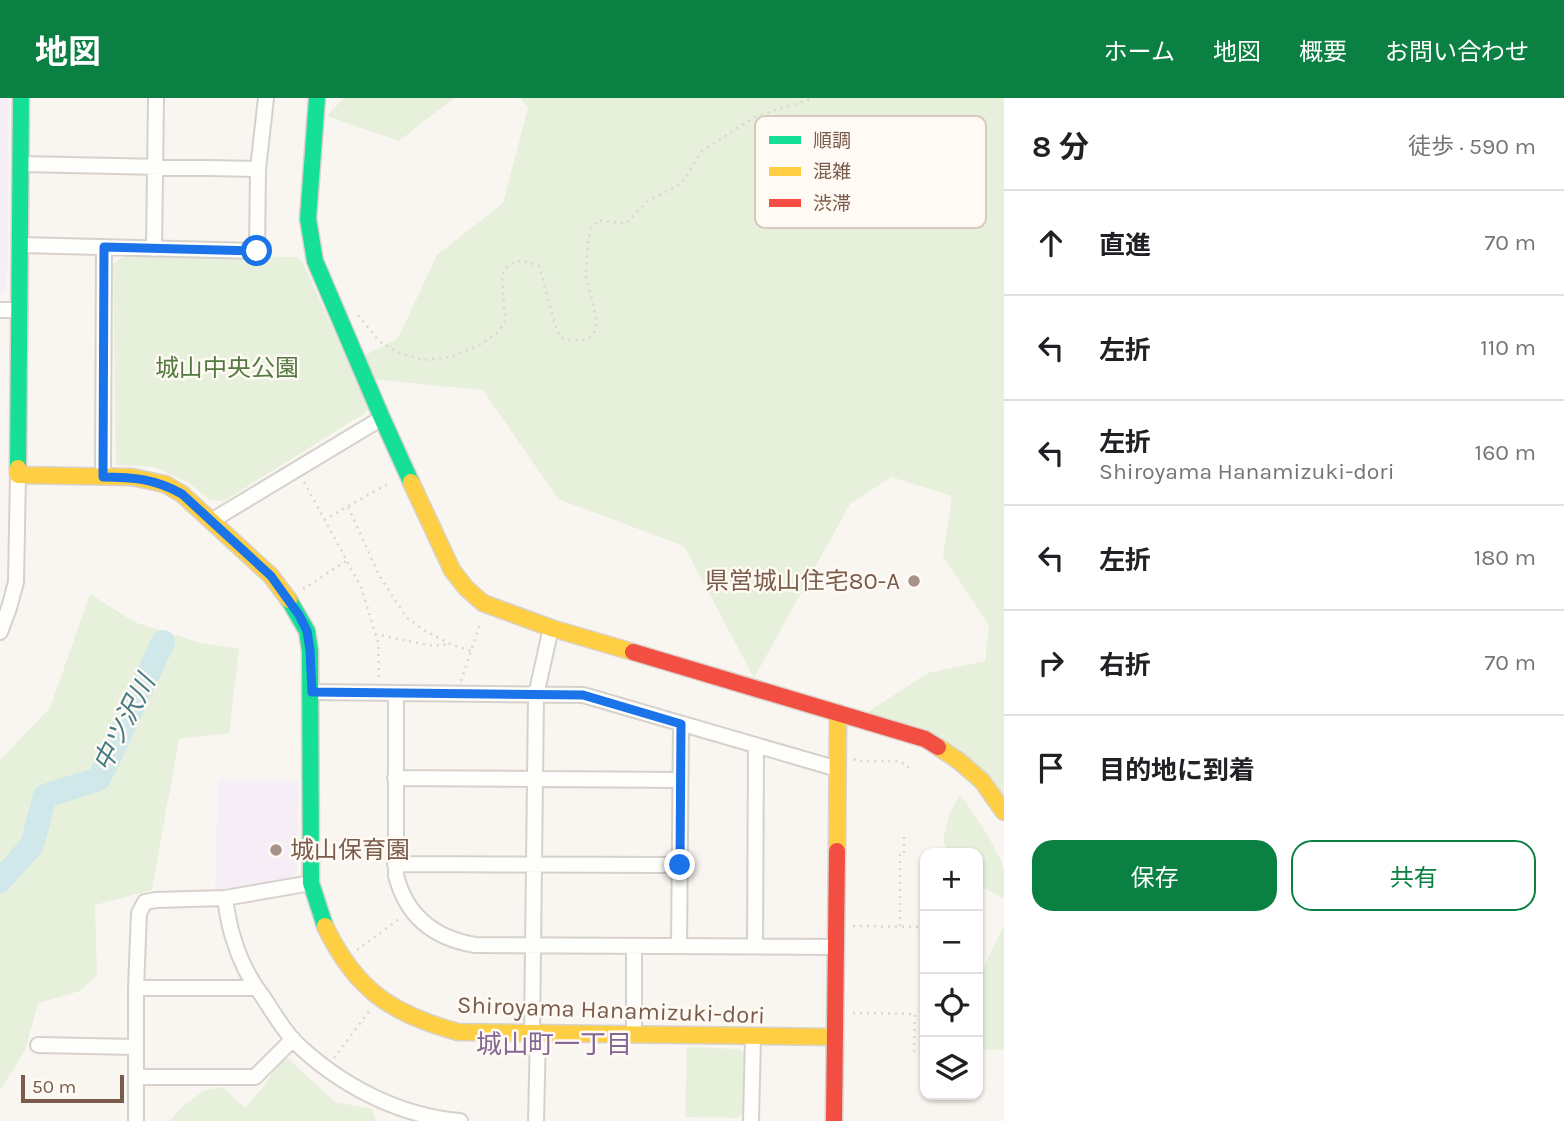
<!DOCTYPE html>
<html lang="ja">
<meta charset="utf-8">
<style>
body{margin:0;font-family:Karla,"Noto Sans JP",sans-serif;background:#f2f2f2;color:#202124}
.controls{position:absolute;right:21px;bottom:21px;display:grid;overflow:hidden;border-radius:14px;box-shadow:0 2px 5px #0004}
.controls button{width:63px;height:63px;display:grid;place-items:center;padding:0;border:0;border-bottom:2px solid #e0e0e0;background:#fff;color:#202124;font:35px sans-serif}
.scale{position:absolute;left:21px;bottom:18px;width:103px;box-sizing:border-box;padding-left:7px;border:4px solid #7a5c4d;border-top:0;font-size:19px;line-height:24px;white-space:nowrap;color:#7a5c4d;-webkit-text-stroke:5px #fffaf3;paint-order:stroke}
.stop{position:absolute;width:21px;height:21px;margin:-16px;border:5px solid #1a73e8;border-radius:50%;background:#fff}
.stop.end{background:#1a73e8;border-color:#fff;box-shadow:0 2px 7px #0008}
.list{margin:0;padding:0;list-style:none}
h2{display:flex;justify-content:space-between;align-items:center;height:91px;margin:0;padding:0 28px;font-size:30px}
h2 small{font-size:23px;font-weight:400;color:#757577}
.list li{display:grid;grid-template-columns:46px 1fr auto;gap:21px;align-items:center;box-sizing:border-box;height:105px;padding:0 28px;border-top:2px solid #e0e0e0}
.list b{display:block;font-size:26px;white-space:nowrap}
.list p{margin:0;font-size:23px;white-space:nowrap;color:#757577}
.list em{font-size:23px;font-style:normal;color:#757577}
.actions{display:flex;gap:14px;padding:21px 28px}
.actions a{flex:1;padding:16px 0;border:2px solid #0b8043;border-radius:21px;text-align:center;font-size:24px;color:#0b8043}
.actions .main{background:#0b8043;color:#fff}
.icon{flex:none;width:38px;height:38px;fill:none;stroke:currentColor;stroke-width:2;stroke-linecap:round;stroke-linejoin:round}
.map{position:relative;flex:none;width:1004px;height:1023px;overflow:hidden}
header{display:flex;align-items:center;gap:42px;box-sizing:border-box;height:98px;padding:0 35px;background:#0b8043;color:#fff}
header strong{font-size:33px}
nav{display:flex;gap:38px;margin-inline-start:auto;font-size:24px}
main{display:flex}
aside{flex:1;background:#fff}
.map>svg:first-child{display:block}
.education{fill:#f6eef6}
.green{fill:#e7f0db}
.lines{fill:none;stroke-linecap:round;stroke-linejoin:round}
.river{stroke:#d0e8ea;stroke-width:24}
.street-casing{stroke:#d7d1cb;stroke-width:18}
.fast-casing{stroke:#d9d2cb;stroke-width:19}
.slow-casing{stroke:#d9d2cb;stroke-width:19}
.jam-casing{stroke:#d9d2cb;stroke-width:19}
.path{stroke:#dcd5d0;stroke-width:2.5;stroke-dasharray:2 5;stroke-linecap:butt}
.street{stroke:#fefefd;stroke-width:14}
.fast{stroke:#16e098;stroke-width:16}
.slow{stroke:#ffcf43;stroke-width:16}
.jam{stroke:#f24e42;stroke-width:16}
.route{stroke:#1a73e8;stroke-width:9}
.poi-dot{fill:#a69286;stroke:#fffaf3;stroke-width:2.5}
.labels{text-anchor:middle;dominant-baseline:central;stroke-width:5;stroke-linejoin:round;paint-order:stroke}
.park-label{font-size:24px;fill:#537a41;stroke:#fffaf3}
.poi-label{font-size:24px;fill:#7a5c4d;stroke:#fffaf3;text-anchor:end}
.street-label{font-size:24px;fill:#7a5c4d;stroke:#fffaf3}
.water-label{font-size:26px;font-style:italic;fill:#437c86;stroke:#fffaf3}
.neighbourhood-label{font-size:26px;fill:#846695;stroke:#fffaf3}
.key{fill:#fffaf3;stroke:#d7cbc1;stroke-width:2}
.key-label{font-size:19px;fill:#7a5c4d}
</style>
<header>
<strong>地図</strong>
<nav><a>ホーム</a><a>地図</a><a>概要</a><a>お問い合わせ</a></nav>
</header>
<main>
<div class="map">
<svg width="1004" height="1023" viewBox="0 0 1004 1023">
<rect width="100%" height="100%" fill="#f9f5f0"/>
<path class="education" d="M0,0H9L7,191L0,197Z
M218,682L299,683L297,772L293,779L215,792Z"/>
<path class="green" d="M344,0H454L399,43L327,18Z
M521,0H1004V712L993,685L866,615L928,575L985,563L989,527L943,458L952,398L891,379L850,406L754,580L684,448L558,401L483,292L360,280L356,262L398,240L437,157L503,105L528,10Z
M126,157L295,159L302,163L369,309L365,315L224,403L210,402L189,385L155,369L116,367L113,166Z
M90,496L134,524L201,545L239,551L229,635L179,641L152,792L95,807L97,877L80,893L38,905L25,953L0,992V662L50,610Z
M960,697C972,711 1001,756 1004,773C1004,782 1004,792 1004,801L978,787V755H948L943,743L949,717Z
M1004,827V952L978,951V881Z
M687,949L740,951L747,958L746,1010L738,1020L685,1019Z
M284,957L335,1004L372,1011L376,1023H170L182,1009L205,992L222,989L245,1010L264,988Z"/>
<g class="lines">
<path class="river" d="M0,783L32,747L45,698L99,681L163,544"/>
<g class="street-casing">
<path id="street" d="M21,66L258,71
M20,147L257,153L258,71L266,0
M154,151L156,0
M0,212H20
M103,378L104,149
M211,423L382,320
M0,534L9,510L16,484L18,377
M312,594L583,597L838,671
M396,595V777C406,818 434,840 475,847L836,849
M395,680L680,682
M395,766L680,767
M225,800C227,814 229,829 234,842C240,863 250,882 263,899C273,914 282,930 294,943C338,986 398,1018 460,1023
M679,848L681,626
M755,848L756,647
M136,890H255
M532,936L536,597L551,530
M634,937V848
M38,947L136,949
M137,979H255L293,941
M136,1023V890L139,815L145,804L156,802L225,800L311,785
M536,1023L538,936
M751,1023L753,938"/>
</g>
<g class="fast-casing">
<path id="fast" d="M317,0L308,121L315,163L382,320L411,384
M18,370L21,0
M289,502L307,533L310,553L311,785L325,828"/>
</g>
<g class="slow-casing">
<path id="slow" d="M18,370V377L132,379L165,386L182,396L271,478L289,502
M411,384L452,472L466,490L483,505L551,530L633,554
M938,649L959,663L982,683L1004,714
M837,753L838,615
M325,828C355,891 391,916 458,934L835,939"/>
</g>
<g class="jam-casing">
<path id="jam" d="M633,554L925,641L938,649
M834,1023L837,753"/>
</g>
<path class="path" d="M358,217L379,243L399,255L424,262L451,259L478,248L497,235L505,224L502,177L507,169L515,163L528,164L539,168L556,230L561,240C616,253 591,207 586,179C585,173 589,136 591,130C592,129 598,123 599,122L625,126L648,103L681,86L702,53L756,18L814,0
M304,384L361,489L378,544L379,581
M348,409L379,477L406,519L424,532L450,546L471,553
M324,422L391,384
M303,491L346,463
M375,536L433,548L450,546
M461,583L481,523
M854,661L857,663H899L908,668V672
M853,828L925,829
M900,828V757H904V735
M978,841H982V834
M357,852L402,819
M853,915L915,916L914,953L925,954
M334,960L370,912"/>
<use href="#street" class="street"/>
<use href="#fast" class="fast"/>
<use href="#slow" class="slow"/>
<use href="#jam" class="jam"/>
</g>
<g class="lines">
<path class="route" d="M257,153L104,149L103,379C133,379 156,381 182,396L271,478L299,517L307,533L310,552L312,594L583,597L681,626L680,767"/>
</g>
<g class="poi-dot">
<circle cx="914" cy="483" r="7"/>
<circle cx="276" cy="752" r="7"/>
</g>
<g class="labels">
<g class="park-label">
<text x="227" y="270">城山中央公園</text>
</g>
<g class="poi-label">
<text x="900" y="483">県営城山住宅80-A</text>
<text x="290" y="752" text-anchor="start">城山保育園</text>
</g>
<g class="street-label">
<text transform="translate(611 912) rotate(2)">Shiroyama Hanamizuki-dori</text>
</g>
<g class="water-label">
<text transform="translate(124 625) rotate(-63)">中ツ沢川</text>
</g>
<g class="neighbourhood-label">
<text x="554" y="946">城山町一丁目</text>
</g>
</g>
<rect x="755" y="18" width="231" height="112" rx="10" class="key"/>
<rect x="769" y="38" width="32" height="8" fill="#16e098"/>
<rect x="769" y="69" width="32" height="9" fill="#ffcf43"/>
<rect x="769" y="101" width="32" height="8" fill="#f24e42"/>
<g class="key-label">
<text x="813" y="49">順調</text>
<text x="813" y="80">混雑</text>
<text x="813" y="112">渋滞</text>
</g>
</svg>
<div class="controls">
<button>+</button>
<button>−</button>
<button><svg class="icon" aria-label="locate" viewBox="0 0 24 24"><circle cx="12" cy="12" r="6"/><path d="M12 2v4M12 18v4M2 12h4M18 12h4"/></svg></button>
<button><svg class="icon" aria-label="layers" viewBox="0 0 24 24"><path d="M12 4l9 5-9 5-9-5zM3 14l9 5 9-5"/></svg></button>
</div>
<div class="scale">50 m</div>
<div class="stop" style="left:257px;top:153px"></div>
<div class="stop end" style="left:680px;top:767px"></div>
</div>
<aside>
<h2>8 分<small>徒歩 · 590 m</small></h2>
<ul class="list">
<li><svg class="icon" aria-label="ahead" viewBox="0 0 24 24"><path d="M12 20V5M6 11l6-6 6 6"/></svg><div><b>直進</b></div><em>70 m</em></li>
<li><svg class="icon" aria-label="left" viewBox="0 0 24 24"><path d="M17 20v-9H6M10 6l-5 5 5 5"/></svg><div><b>左折</b></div><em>110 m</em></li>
<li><svg class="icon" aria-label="left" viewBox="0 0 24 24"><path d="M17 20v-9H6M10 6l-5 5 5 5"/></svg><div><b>左折</b><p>Shiroyama Hanamizuki-dori</p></div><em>160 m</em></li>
<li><svg class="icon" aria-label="left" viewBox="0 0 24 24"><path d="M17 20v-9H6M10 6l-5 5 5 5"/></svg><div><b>左折</b></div><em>180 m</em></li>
<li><svg class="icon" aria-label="right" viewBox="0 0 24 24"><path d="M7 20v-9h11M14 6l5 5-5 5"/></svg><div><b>右折</b></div><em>70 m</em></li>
<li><svg class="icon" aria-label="arrive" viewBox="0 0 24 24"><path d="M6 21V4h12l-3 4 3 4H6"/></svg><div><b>目的地に到着</b></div></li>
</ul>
<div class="actions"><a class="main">保存</a><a>共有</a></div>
</aside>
</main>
